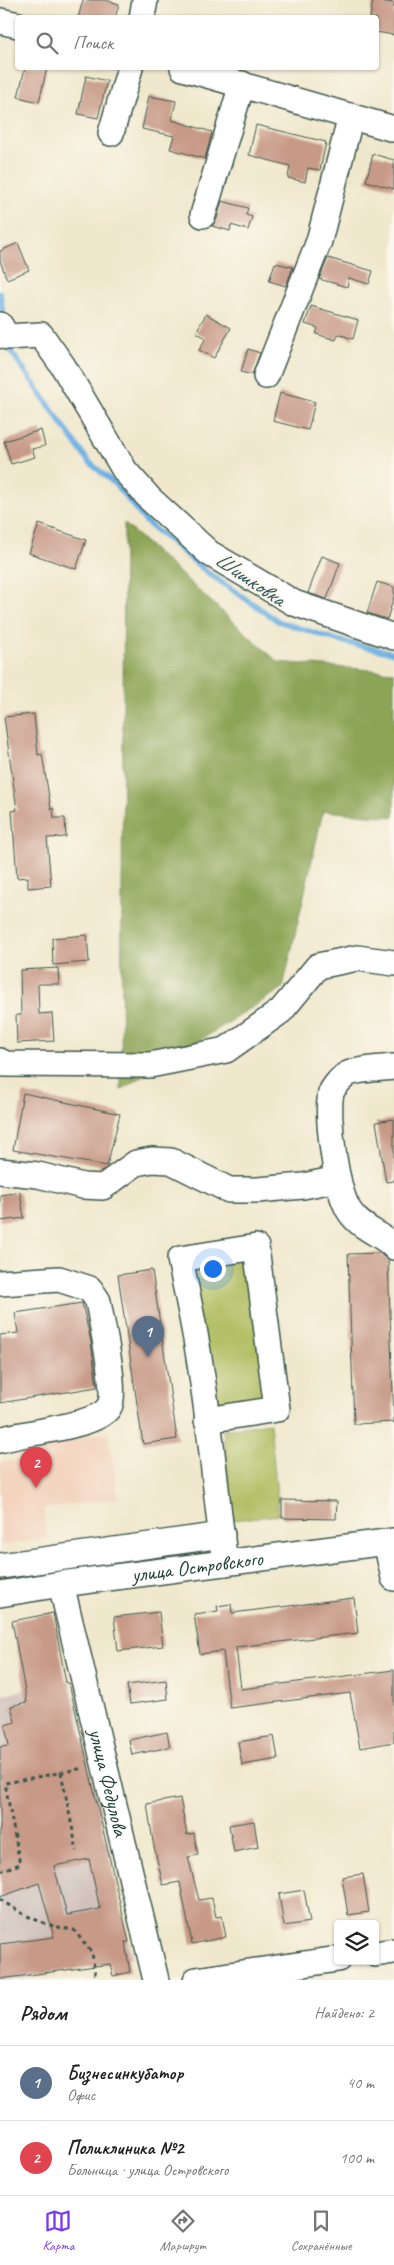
<!DOCTYPE html>
<html lang="ru">
<meta charset="utf-8">
<style>
body{margin:0;font-family:Caveat,sans-serif;background:#f6f6f6;color:#222}
.controls{position:absolute;right:15px;bottom:15px;display:grid;overflow:hidden;border-radius:5px;box-shadow:0 1px 4px #0004}
.controls button{width:45px;height:45px;display:grid;place-items:center;padding:0;border:0;border-bottom:1px solid #e0e0e0;background:#fff;color:#222;font:25px sans-serif}
.you{position:absolute;left:212px;top:1268px;width:18px;height:18px;margin:-12px;border:4px solid #fff;border-radius:50%;background:#1a73e8;box-shadow:0 0 0 8px #1a73e833}
.badge{display:grid;place-items:center;width:32px;height:32px;border-radius:50%;background:#7c3aed;color:#fff;font-size:16px;font-weight:700}
.pin{position:absolute;translate:-50% -41px;filter:drop-shadow(0 1px 2px #0008)}
.pin::after{content:'';position:absolute;top:26px;width:18px;height:15px;background:inherit;clip-path:polygon(0 0,100% 0,50% 100%)}
.list{margin:0;padding:0;list-style:none}
h2{display:flex;justify-content:space-between;align-items:center;height:65px;margin:0;padding:0 20px;font-size:21px}
h2 small{font-size:16px;font-weight:400;color:#767676}
.list li{display:grid;grid-template-columns:32px 1fr auto;gap:15px;align-items:center;box-sizing:border-box;height:75px;padding:0 20px;border-top:1px solid #e0e0e0}
.list b{display:block;font-size:19px;white-space:nowrap}
.list p{margin:0;font-size:16px;white-space:nowrap;color:#767676}
.list em{font-size:16px;font-style:normal;color:#767676}
.icon{flex:none;width:28px;height:28px;fill:none;stroke:currentColor;stroke-width:2;stroke-linecap:round;stroke-linejoin:round}
.map{position:relative;flex:none;width:394px;height:1980px;overflow:hidden}
.search{position:absolute;background:#fff;box-shadow:0 1px 4px #0004;left:15px;right:15px;top:15px;height:55px;display:flex;align-items:center;gap:12px;box-sizing:border-box;padding:0 18px;border-radius:5px;color:#767676;font-size:19px}
.sheet{height:215px;background:#fff}
nav{display:flex;justify-content:space-around;align-items:center;box-sizing:border-box;height:70px;border-top:1px solid #e0e0e0;background:#fff;font-size:14px;color:#767676}
nav a{display:grid;justify-items:center;gap:2px}
nav .on{color:#7c3aed}
.map>svg:first-child{display:block}
.built{fill:#f3d4bf}
.industrial{fill:#cfc0bb}
.green{fill:#afbc5e;stroke:#677c49}
.forest{fill:#8ba455;stroke:#557044}
.lines{fill:none;stroke-linecap:round;stroke-linejoin:round}
.stream{stroke:#6eb1e3;stroke-width:5.5}
.building{fill:#c79987;fill-rule:evenodd}
.minor-casing{stroke:#3e574b;stroke-width:28}
.path{stroke:#3e574b;stroke-width:3;stroke-dasharray:4 4;stroke-linecap:butt}
.minor{stroke:#fff;stroke-width:25}
.labels{text-anchor:middle;dominant-baseline:central;stroke-width:4.5;stroke-linejoin:round;paint-order:stroke}
.street-label{font-size:21px;fill:#1f3d34;stroke:#fbf7ec}
.water-label{font-size:22px;font-style:italic;fill:#335a60;stroke:#fbf7ec}
</style>
<div class="map">
<svg width="394" height="1980" viewBox="0 0 394 1980">
<rect width="100%" height="100%" fill="#fbf7ec"/>
<filter id="ink" filterUnits="userSpaceOnUse"><feTurbulence type="fractalNoise" baseFrequency=".02" numOctaves="2"/><feDisplacementMap in="SourceGraphic" scale="10" xChannelSelector="R" yChannelSelector="G"/><feConvolveMatrix kernelMatrix="1 2 1 2 8 2 1 2 1" color-interpolation-filters="sRGB"/></filter>
<filter id="wash" filterUnits="userSpaceOnUse"><feTurbulence type="fractalNoise" baseFrequency=".0096" numOctaves="4" result="noise"/><feDisplacementMap in="SourceGraphic" scale="20" xChannelSelector="R" yChannelSelector="G"/><feGaussianBlur stdDeviation="1.12" result="paint"/><feColorMatrix in="noise" values="0 0 0 0 0 0 0 0 0 0 0 0 0 0 0 0 0 1.4 0 .05"/><feComposite in="paint" operator="in"/></filter>
<g filter="url(#wash)">
<rect width="100%" height="100%" fill="#f0e8cd"/>
<path class="built" d="M108,1432L118,1498L43,1509L47,1538L0,1546V1462L27,1458L25,1445Z"/>
<path class="industrial" d="M70,1679L132,1957L19,1980H0V1715L4,1714L0,1696Z"/>
<path class="green" d="M247,1258L268,1402L214,1410L188,1268Z
M270,1423L279,1515L232,1520L223,1430Z"/>
<path class="forest" d="M124,523L278,662L394,672V817L323,811L283,988L121,1090Z"/>
<g class="lines">
<path class="stream" d="M0,293L4,319
M7,343L8,347L88,461L116,485L146,522L208,573L278,621L340,641L394,653"/>
</g>
<g id="blocks">
<path class="building" d="M83,0H105L119,4L115,18H78Z
M373,0L394,3V35L376,32V18H370Z
M25,68H47L39,102L18,97Z
M86,76L107,81L98,118L78,114Z
M149,96L176,101L172,120L212,132L205,159L170,149L174,136L142,129Z
M256,125L326,142L320,170L308,168L305,182L288,178L290,166L249,155Z
M373,154L394,160V189L366,181Z
M222,201L248,208L246,215L252,217L248,230L231,225L230,231L212,226L217,219Z
M18,243L29,270L7,279L0,261V251Z
M328,258L373,271L369,284L349,278L347,287L319,279Z
M275,263L293,267L286,286L269,281Z
M311,306L358,320L353,339L338,334L336,340L316,334L318,328L305,324Z
M206,314L231,328L214,358L199,350L206,338L196,332Z
M248,349L260,353L252,375L241,372Z
M280,393L315,402L308,430L273,421Z
M41,430L45,446L32,449L35,457L11,464L4,441Z
M39,524L86,540L76,569L29,553Z
M322,556L340,563L327,599L308,593Z
M377,582L394,587V597L387,619L367,613Z
M34,714L38,755L42,754L51,809L53,808L54,818H65L66,837L47,838L51,886L28,888V877L17,878L12,811L17,810L4,717Z
M87,935L89,962L53,965L52,938Z
M58,968L59,984H38L39,1014L52,1013L54,1041L17,1043L16,1015H21L20,970Z
M23,1093L120,1114L107,1166L13,1150Z
M394,1119V1181L386,1182L376,1122Z
M20,1192L24,1218L0,1221V1195Z
M379,1253L388,1260L394,1422L354,1424L348,1254Z
M152,1270L177,1439L143,1444L118,1275Z
M82,1303L91,1342L97,1387L0,1403V1335L18,1333L15,1313Z
M282,1500L337,1501L336,1519L282,1518Z
M354,1598L358,1633L236,1647L241,1689L394,1670V1742L360,1748L350,1693L230,1708L223,1651L200,1654L194,1614L218,1611L217,1606L231,1604L232,1613Z
M159,1612L163,1646L118,1651L114,1617Z
M53,1613L66,1683H69L129,1942H125L130,1972L113,1976L110,1964L0,1979V1944L54,1937L39,1883L0,1897V1747L9,1746L5,1725L15,1722L11,1706L27,1702L12,1621ZM89,1859L100,1909L67,1915L54,1866Z
M166,1680L168,1699L130,1704L127,1685Z
M167,1732L170,1747L132,1755L129,1740Z
M274,1736L278,1759L242,1765L238,1742Z
M180,1798L187,1835L194,1833L198,1855L188,1857L199,1900L212,1898L216,1917L222,1916L226,1937L192,1944L180,1882L163,1885L153,1842L147,1804Z
M254,1821L258,1847L234,1852L229,1825Z
M363,1874L369,1912L348,1915L342,1877Z
M304,1890L310,1922L284,1926L279,1894Z"/>
</g>
</g>
<g filter="url(#ink)">
<use href="#blocks" fill-opacity="0" stroke="#3e574b" stroke-width="1"/>
<g class="lines">
<g class="minor-casing">
<g id="minor">
<path d="M142,18L145,0"/>
<path d="M0,21L18,25"/>
<path d="M183,68L394,129"/>
<path d="M111,133L130,68"/>
<path d="M203,215L242,84"/>
<path d="M0,325L7,337L41,335L63,366L125,471L150,499L209,553L294,603L394,637"/>
<path d="M266,376L319,241L351,116"/>
<path d="M0,1061L4,1064L150,1065L226,1050L281,1011L318,966L357,958L394,963"/>
<path d="M394,1067C384,1068 352,1070 346,1075C341,1079 333,1087 331,1093C326,1116 336,1192 350,1212C362,1230 383,1234 394,1247"/>
<path d="M0,1171L38,1175L83,1186L103,1187L136,1163L152,1160L171,1161L229,1190H258L303,1186L338,1179"/>
<path d="M0,1283L59,1279L90,1289L98,1301C101,1321 118,1393 109,1407C97,1427 24,1432 0,1440"/>
<path d="M207,1420L277,1409L256,1247L180,1259C187,1294 195,1329 200,1364C211,1430 216,1497 225,1563"/>
<path d="M386,1542L394,1578"/>
<path d="M0,1566L222,1535"/>
<path id="s1" d="M61,1584L156,1980"/>
<path id="s2" d="M0,1594L61,1584L394,1541"/>
<path d="M375,1954L394,1951"/>
<path d="M196,1980L338,1959"/>
</g>
</g>
<path class="path" d="M61,1772L77,1851
M0,1871L20,1864L5,1783L84,1768
M0,1899C23,1916 45,1926 74,1930L92,1953L96,1980"/>
<use href="#minor" class="minor"/>
</g>
</g>
<g class="labels">
<g class="street-label">
<text stroke="none"><textPath href="#s2" startOffset="199">улица Островского</textPath></text>
<text stroke="none"><textPath href="#s1" startOffset="204">улица Федулова</textPath></text>
</g>
<g class="water-label">
<text transform="translate(250 579) rotate(34)">Шишковка</text>
</g>
</g>
</svg>
<div class="controls">
<button><svg class="icon" aria-label="layers" viewBox="0 0 24 24"><path d="M12 4l9 5-9 5-9-5zM3 14l9 5 9-5"/></svg></button>
</div>
<div class="you"></div>
<div class="pin badge" style="left:148px;top:1357px;background:#5c6f8a">1</div>
<div class="pin badge" style="left:36px;top:1488px;background:#e0444e">2</div>
<div class="search"><svg class="icon" aria-label="search" viewBox="0 0 24 24"><circle cx="10" cy="10" r="6"/><path d="M15 15l6 6"/></svg>Поиск</div>
</div>
<section class="sheet">
<h2>Рядом<small>Найдено: 2</small></h2>
<ul class="list">
<li><span class="badge" style="background:#5c6f8a">1</span><div><b>Бизнесинкубатор</b><p>Офис</p></div><em>40 m</em></li>
<li><span class="badge" style="background:#e0444e">2</span><div><b>Поликлиника №2</b><p>Больница · улица Островского</p></div><em>100 m</em></li>
</ul>
</section>
<nav>
<a class="on"><svg class="icon" aria-label="map" viewBox="0 0 24 24"><path d="M3 6l6-2 6 2 6-2v14l-6 2-6-2-6 2zM9 4v14M15 6v14"/></svg>Карта</a>
<a><svg class="icon" aria-label="directions" viewBox="0 0 24 24"><path d="M12 3l9 9-9 9-9-9zM9 14v-3h6M13 9l2 2-2 2"/></svg>Маршрут</a>
<a><svg class="icon" aria-label="saved" viewBox="0 0 24 24"><path d="M7 4h10v16l-5-4-5 4z"/></svg>Сохранённые</a>
</nav>
